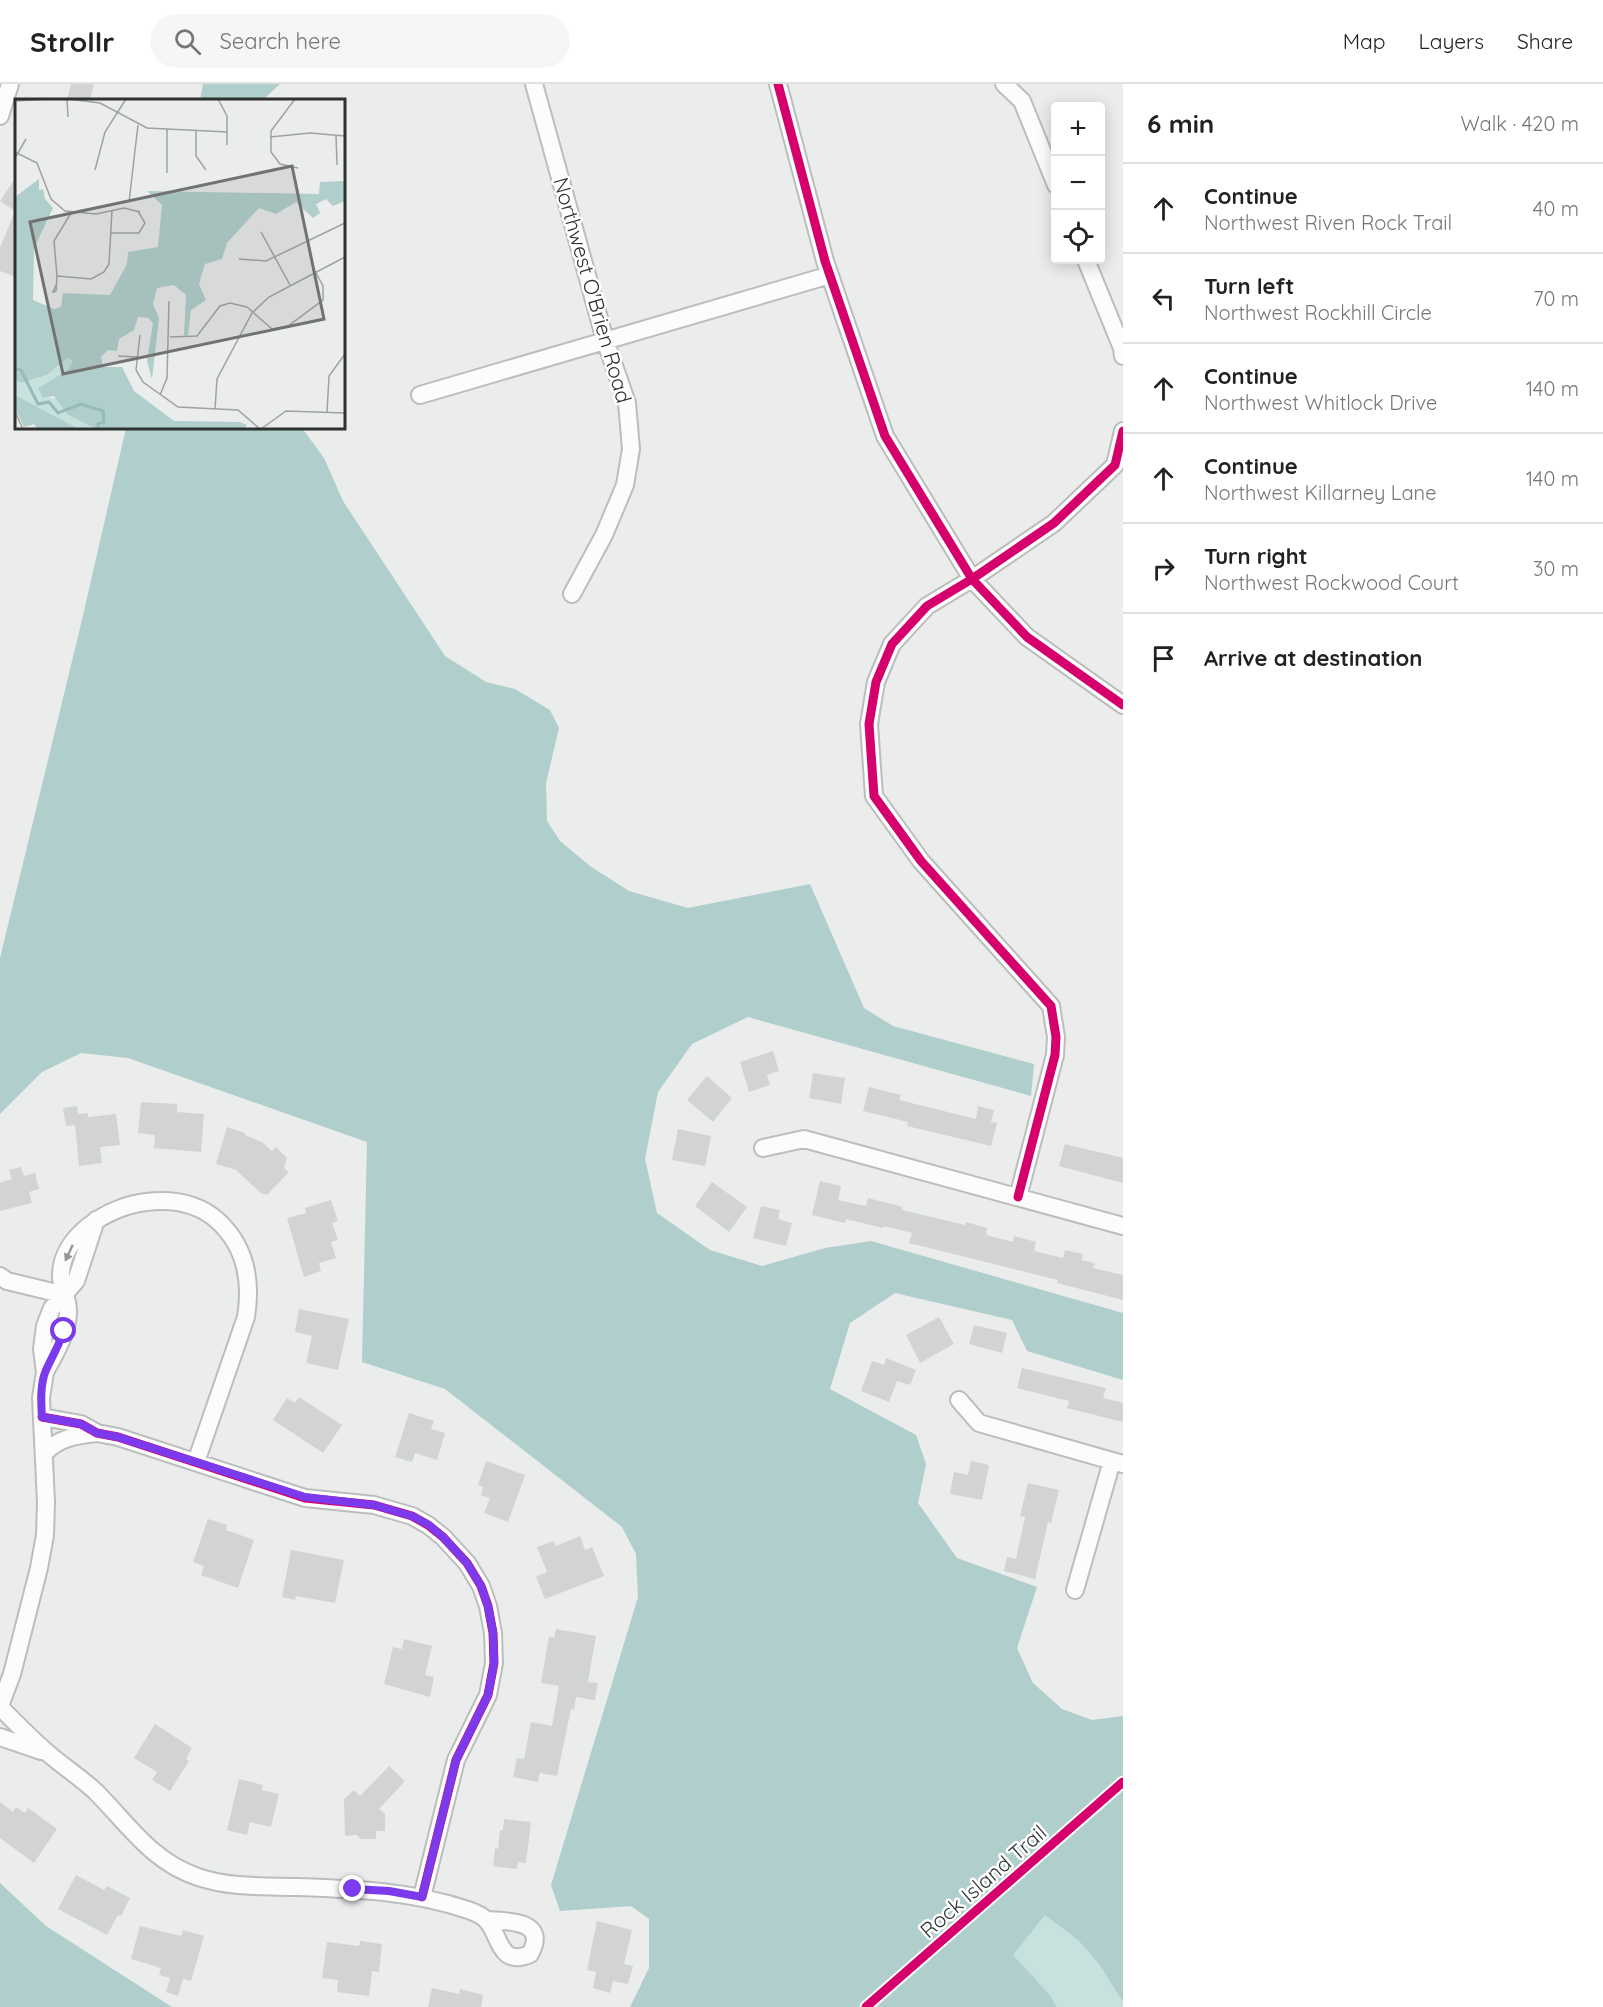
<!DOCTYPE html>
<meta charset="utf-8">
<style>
body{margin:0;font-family:Quicksand,sans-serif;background:#f6f6f6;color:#222}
.controls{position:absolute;right:18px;top:18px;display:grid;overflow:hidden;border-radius:6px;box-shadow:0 3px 15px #0003}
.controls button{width:54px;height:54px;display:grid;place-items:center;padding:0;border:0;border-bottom:2px solid #e0e0e0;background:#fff;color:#222;font:30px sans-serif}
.stop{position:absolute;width:18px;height:18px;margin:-14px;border:4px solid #7c3aed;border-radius:50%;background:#fff}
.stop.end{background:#7c3aed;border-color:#fff;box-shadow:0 2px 6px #0008}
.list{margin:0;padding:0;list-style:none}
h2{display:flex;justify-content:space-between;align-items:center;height:78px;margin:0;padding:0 24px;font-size:26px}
h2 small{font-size:20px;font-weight:400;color:#767676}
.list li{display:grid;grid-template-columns:39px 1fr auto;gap:18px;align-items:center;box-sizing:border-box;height:90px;padding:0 24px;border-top:2px solid #e0e0e0}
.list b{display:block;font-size:22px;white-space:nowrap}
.list p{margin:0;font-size:20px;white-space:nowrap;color:#767676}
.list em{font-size:20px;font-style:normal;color:#767676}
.icon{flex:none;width:33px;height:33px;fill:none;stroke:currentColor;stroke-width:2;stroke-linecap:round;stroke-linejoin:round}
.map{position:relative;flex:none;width:1123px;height:1923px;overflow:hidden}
header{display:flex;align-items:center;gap:36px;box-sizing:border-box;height:84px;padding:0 30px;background:#fff;border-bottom:2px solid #e0e0e0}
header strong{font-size:28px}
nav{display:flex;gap:33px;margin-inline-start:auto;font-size:21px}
.search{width:420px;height:54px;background:#f6f6f6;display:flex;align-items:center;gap:15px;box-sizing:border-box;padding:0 21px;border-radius:33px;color:#767676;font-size:22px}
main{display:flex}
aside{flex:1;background:#fff}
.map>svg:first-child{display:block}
.green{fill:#c7e1df}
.forest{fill:#afcecc}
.building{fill:#d2d4d4}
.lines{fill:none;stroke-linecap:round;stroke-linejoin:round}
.street-casing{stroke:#bbbebd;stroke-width:20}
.street{stroke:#fcfcfc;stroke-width:16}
.cycleway-casing{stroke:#fff;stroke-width:13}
.cycleway{stroke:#d6006c;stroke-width:9}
.oneway{fill:#969696}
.route{stroke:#7c3aed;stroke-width:8}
.labels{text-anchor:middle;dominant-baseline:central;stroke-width:5;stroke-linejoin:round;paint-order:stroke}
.street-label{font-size:21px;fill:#2f3131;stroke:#fff}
.inset-river{fill:none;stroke:#95bbba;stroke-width:3}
.inset-road{fill:none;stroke:#9fa2a1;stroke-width:1.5}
.view{fill:#707372;fill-opacity:0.15;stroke:#707372;stroke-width:3}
.inset-edge{fill:none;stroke:#2f3131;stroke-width:3}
</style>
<header>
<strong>Strollr</strong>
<div class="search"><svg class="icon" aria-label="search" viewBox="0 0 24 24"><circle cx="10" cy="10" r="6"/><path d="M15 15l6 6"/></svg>Search here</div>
<nav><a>Map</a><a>Layers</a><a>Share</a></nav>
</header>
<main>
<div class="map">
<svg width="1123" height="1923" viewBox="0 0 1123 1923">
<rect width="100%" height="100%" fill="#eaedec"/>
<path class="green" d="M1045,1831L1078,1856L1099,1880L1123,1918V1923H1057L1050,1911L1012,1871Z"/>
<path class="forest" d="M203,0H280L263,16H200Z
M126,344H302L324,374L343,417L445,572L486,598L515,605L550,626L559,644L546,699L547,737L560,757L590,782L629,807L688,824L810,800L864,924L893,942L1034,980L1031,1012L748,933L692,960L658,1008L645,1075L657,1129L710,1166L762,1182L825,1164L871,1157L1123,1229V1296L1027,1267L1012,1236L895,1209L850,1239L830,1305L916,1351L926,1380L918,1419L957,1474L1037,1503L1017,1564L1033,1599L1062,1625L1092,1636L1123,1632V1918L1099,1880L1078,1856L1045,1831L1013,1871L1050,1911L1057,1923H630L649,1884V1835L631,1822L560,1827L551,1801L638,1513L636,1470L622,1443L445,1305L362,1278L367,1058L128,974L81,969L42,988L0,1030V874L81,540Z
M0,1799L46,1842L172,1923H0Z"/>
<path class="building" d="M71,0H94L90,16H67Z
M16,93V193L0,187V164L15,127L0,117Z
M773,967L779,987L767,991L770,1001L749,1008L740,978Z
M813,989L845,994L841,1020L809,1014Z
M707,992L732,1014L713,1038L687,1016Z
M869,1003L901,1011L899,1016L976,1035L978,1022L994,1026L991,1038L997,1039L991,1062L907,1042L908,1038L863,1027Z
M141,1018L177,1020V1028L204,1030L201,1068L154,1064L155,1051L138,1049Z
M77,1022L78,1030L88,1029V1033L116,1030L120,1061L100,1063L102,1079L79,1082L75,1041L66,1042L63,1024Z
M227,1043L245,1049V1051L262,1058L272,1067L276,1063L287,1074L284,1084L289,1088L267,1111L261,1109L236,1086L216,1080Z
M678,1045L711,1052L705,1082L672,1076Z
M1065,1060L1123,1074V1099L1059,1082Z
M21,1083L24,1092L35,1089L39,1105L29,1108L32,1119L0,1127V1099L12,1095L9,1086Z
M820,1097L841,1102L838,1116L866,1122L868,1114L903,1123L902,1126L965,1141L966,1138L987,1144L986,1151L1013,1158L1014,1152L1036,1158L1034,1167L1063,1174L1065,1166L1083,1170L1081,1176L1095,1179L1093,1184L1123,1191V1216L1057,1199L1058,1196L909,1159L912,1149L884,1142L883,1144L846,1135L845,1139L812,1131Z
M712,1098L747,1123L729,1148L695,1122Z
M331,1116L338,1137L332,1139L338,1156L331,1158L336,1174L319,1179L321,1187L304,1193L287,1134L306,1129L305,1124Z
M761,1122L780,1126L778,1135L792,1139L786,1162L753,1154Z
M299,1225L349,1235L338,1286L306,1279L312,1252L295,1248Z
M939,1233L954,1260L920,1279L906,1251Z
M974,1241L1007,1249L1002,1269L969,1260Z
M886,1274L916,1286L910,1301L897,1297L889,1318L861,1307L872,1277L884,1281Z
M1022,1284L1106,1304L1103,1314L1123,1319V1338L1067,1324L1069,1317L1017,1304Z
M299,1313L342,1341L323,1369L273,1336L287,1314L295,1319Z
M409,1329L434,1337L431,1345L445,1349L437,1376L415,1369L412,1378L395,1373Z
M486,1377L525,1391L508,1438L484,1429L490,1414L481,1411L483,1403L478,1401Z
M971,1377L989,1381L982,1416L950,1410L954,1388L968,1391Z
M1028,1399L1059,1406L1051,1439L1048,1438L1035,1495L1004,1487L1007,1473L1016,1475L1025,1433L1020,1432Z
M208,1435L227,1441L226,1446L254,1456L238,1504L201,1491L204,1482L193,1478Z
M580,1452L585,1466L592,1463L604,1492L545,1515L536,1493L547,1488L537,1463L554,1457L556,1462Z
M291,1466L344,1476L335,1519L296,1512L295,1516L282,1513Z
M556,1545L596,1552L588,1598L598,1599L595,1616L576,1613L574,1626L571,1625L557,1692L540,1689L538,1698L513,1693L517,1674L524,1675L531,1638L552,1642L559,1602L541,1599L549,1552L554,1554Z
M404,1555L432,1562L425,1591L434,1593L430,1613L384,1600L393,1563L402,1565Z
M155,1640L192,1664L186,1675L189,1677L170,1707L152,1696L157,1688L134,1674Z
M389,1682L405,1697L379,1725L385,1730V1747H376V1755H360L357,1751L345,1752L344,1715L354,1706L360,1712Z
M239,1695L263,1701L262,1706L279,1710L271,1743L250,1738L247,1751L227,1746Z
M0,1718L13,1728L16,1723L25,1729L28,1724L57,1745L34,1779L0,1754Z
M504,1735L531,1738L526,1779L518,1778L517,1785L493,1782L495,1764L498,1765L500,1746H503Z
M76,1791L104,1806L107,1802L130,1814L121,1832L118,1831L107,1851L58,1825Z
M597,1837L632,1846L624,1880L633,1882L628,1900L613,1897L610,1909L593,1904L596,1888L587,1886Z
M140,1842L181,1852L183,1846L204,1852L191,1897L183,1895L178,1912L166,1908L170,1894L159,1891L161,1884L131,1875Z
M360,1857L382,1860L379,1888L372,1887L369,1912L337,1908L338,1896L322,1894L327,1858L359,1862Z
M432,1904L459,1910L460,1905L483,1911L481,1923H428Z"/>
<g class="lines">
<g class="street-casing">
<path id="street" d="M534,0L605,256L627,319L631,365L625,401L604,451L572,510
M778,0L825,177L885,352L972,495L1027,553L1123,621
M1004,0L1022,17L1056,101
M0,32L10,0
M1086,176L1122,264L1123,272
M420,311L830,191
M763,1064L804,1055L1123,1142
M1018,1113L1055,971L1056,953L1051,922L921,777L874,712L869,640L876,598L892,560L927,522L972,495L1054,439L1115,381L1123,347
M0,1192L7,1197L65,1211
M45,1288C55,1270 67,1250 68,1229C69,1217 62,1205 61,1193C60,1152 109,1122 146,1118C172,1115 198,1119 218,1137C246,1163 252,1196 246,1233L196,1378
M959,1316L979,1339L1123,1380
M42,1333L81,1340L97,1349L118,1353L305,1414L374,1421L412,1432L428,1441L443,1453L467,1479L481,1502L488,1522L493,1549L494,1579L488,1611L456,1676L422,1813
M44,1370C57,1354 77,1351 97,1349
M1075,1506L1112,1377
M0,1622L12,1590L39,1484L45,1451L46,1418L41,1314L45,1288L42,1265L45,1242L52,1224L76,1197L96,1136
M0,1623C16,1639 32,1656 49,1670C64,1683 81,1694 95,1707C128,1740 152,1778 198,1793C230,1804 265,1802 298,1803C356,1805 412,1807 468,1826C474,1828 483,1832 487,1837C501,1853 499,1883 530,1870C549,1836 507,1837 486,1836
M0,1653L41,1667"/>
</g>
<use href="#street" class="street"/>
<g class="cycleway-casing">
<path id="cycleway" d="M778,0L825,177L885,352L972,495L1027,553L1123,621
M1018,1113L1055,971L1056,953L1051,922L921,777L874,712L869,640L876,598L892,560L927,522L972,495L1054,439L1115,381L1123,347
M42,1333L81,1340L97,1349L118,1353L305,1414L374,1421L412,1432L428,1441L443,1453L467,1479L481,1502L488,1522L493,1549L494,1579L488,1611L456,1676L422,1813
M866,1923L1123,1698"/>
</g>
<use href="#cycleway" class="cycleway"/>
</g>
<defs><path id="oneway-solid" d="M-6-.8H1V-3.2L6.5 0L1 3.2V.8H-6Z" transform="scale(1.5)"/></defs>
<use class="oneway" href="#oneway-solid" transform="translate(69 1169) rotate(115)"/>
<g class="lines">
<path class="route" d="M64,1247C59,1261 52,1273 46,1286C40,1300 41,1318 42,1333L81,1340L97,1349L118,1353L305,1413L374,1421L412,1432L429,1441L443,1453L467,1479L481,1502L488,1522L493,1548L494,1579L488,1611L456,1676L422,1813L389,1807L353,1805"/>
</g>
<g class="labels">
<g class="street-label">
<text transform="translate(593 206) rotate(74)">Northwest O'Brien Road</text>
<text transform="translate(983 1797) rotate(-41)">Rock Island Trail</text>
</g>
</g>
<g transform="translate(15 15)">
<rect width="330" height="330" fill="#eaedec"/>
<path d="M52,259L58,262L53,271L23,289L31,299H41L53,316L81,330H64L0,296V281L6,284L32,276Z" fill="#c7e1df"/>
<path d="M24,80V91L28,90L30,100L38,109L19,149L18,201L39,210L46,208L48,194L95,196L112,165L113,153L143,148L147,106L132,92L304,95L305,83L330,82V102L318,107L311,100L301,105L305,114L298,119L281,103L261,115L244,109L212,144L207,160L190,165L184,185L191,201L176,211L173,236L169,237L171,196L159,186L142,189L138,205L144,219L137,280L132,262L138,224L133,219L123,218L119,231L104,240L102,252L93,251L86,258L88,268H107L119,292L159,322L224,323L232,326L229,330H81L53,316L39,297L28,299L23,289L53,271L58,262L52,259L32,276L6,284L0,281V98ZM0,296L64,330H22L19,325L9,328L1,312Z" fill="#afcecc"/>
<path class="inset-river" d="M0,270L6,271L23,305L34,303L43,314L66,305L88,312L89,323L83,325V330"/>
<path class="inset-road" d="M52,0L53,18M54,0L85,4L132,29L213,33M203,0L212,17V46M280,0L256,32V53L265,65L283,69M0,2L33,0M152,30V74M181,31V57L191,71M321,37L322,66M255,38L295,34L330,37M0,53L22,64L36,100L50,112L81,115L109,109L125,113M0,59L11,40M80,71L90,33L111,0M114,103L123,26M246,133L275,186M95,134H124L130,124L123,112M224,160L251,162L330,124M42,177L76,180L89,173L94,165L97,111M41,186L38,193L41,192L42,177L39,142L56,114M125,236L121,271L128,283L163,308L223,311L245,330M155,238L182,237L205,207L215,204L232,208L257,230L273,227L308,201V187L300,172M103,257L122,258M145,296L152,279L154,202M200,310L202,280L237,214L254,198L330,158M0,313L8,330M312,313L314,277L330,255M246,330L271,312L330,314"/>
<path class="view" d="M277,67L309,220L48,275L15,123Z"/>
<rect width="330" height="330" class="inset-edge"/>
</g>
</svg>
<div class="controls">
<button>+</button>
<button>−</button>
<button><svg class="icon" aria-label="locate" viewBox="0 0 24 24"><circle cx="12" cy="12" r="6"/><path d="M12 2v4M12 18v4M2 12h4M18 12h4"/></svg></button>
</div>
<div class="stop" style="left:64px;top:1247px"></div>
<div class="stop end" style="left:353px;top:1805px"></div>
</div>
<aside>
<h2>6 min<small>Walk · 420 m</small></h2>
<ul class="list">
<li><svg class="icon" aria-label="ahead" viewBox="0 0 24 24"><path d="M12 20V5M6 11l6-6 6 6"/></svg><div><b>Continue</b><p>Northwest Riven Rock Trail</p></div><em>40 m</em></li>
<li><svg class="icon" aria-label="left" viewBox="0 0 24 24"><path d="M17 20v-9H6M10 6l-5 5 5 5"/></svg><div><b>Turn left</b><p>Northwest Rockhill Circle</p></div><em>70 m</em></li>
<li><svg class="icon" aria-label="ahead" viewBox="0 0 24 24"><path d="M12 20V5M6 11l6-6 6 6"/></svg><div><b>Continue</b><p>Northwest Whitlock Drive</p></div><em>140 m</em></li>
<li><svg class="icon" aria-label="ahead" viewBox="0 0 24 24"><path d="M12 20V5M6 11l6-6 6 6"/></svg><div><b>Continue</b><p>Northwest Killarney Lane</p></div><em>140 m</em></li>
<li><svg class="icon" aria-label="right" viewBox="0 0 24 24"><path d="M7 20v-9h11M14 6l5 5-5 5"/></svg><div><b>Turn right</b><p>Northwest Rockwood Court</p></div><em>30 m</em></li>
<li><svg class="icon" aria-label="arrive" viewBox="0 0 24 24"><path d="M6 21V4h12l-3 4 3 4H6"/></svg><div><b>Arrive at destination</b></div></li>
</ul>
</aside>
</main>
